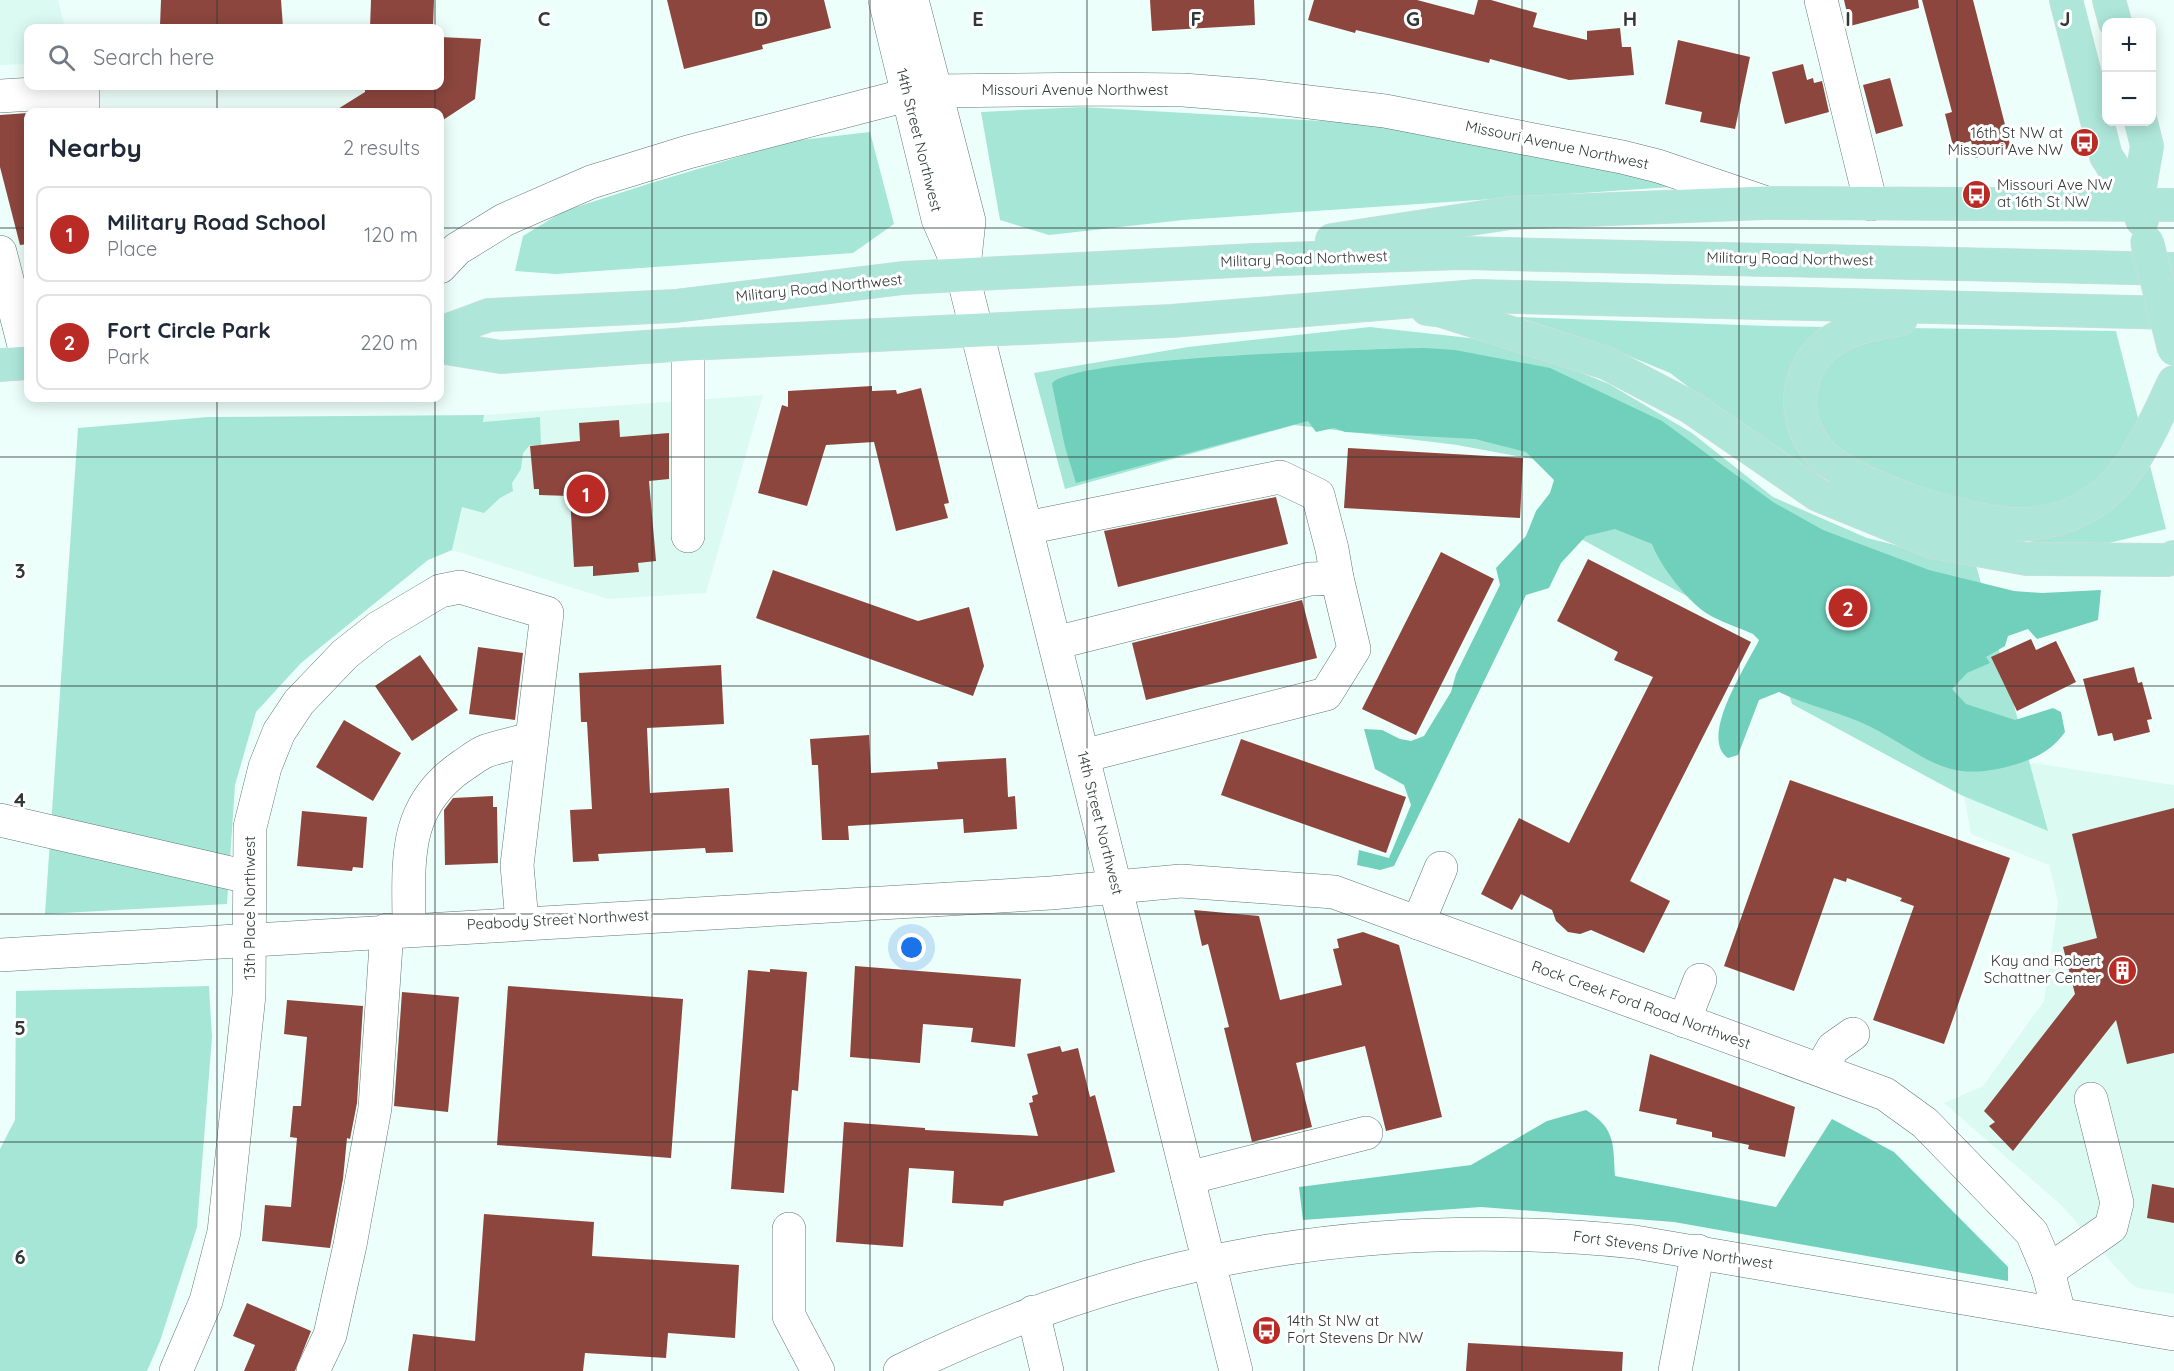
<!DOCTYPE html>
<meta charset="utf-8">
<style>
body{margin:0;font-family:Quicksand,sans-serif;background:#f6f6f7;color:#1f2937}
.controls{position:absolute;right:18px;top:18px;display:grid;overflow:hidden;border-radius:12px;box-shadow:0 3px 15px #0003}
.controls button{width:54px;height:54px;display:grid;place-items:center;padding:0;border:0;border-bottom:2px solid #e0e1e3;background:#fff;color:#1f2937;font:30px sans-serif}
.you{position:absolute;left:912px;top:948px;width:21px;height:21px;margin:-15px;border:4px solid #fff;border-radius:50%;background:#1a73e8;box-shadow:0 0 0 9px #1a73e833}
.badge{display:grid;place-items:center;width:39px;height:39px;border-radius:50%;background:#b92b24;color:#fff;font-size:20px;font-weight:700}
.pin{position:absolute;translate:-50% -50%;border:3px solid #fff;box-shadow:0 2px 6px #0006}
.list{margin:0;padding:0;list-style:none}
h2{display:flex;justify-content:space-between;align-items:center;height:78px;margin:0;padding:0 24px;font-size:26px}
h2 small{font-size:20px;font-weight:400;color:#747a83}
.list li{display:grid;grid-template-columns:39px 1fr auto;gap:18px;align-items:center;box-sizing:border-box;height:96px;margin:0 12px 12px;padding:0 12px;border:2px solid #e0e1e3;border-radius:12px}
.list b{display:block;font-size:22px;white-space:nowrap}
.list p{margin:0;font-size:20px;white-space:nowrap;color:#747a83}
.list em{font-size:20px;font-style:normal;color:#747a83}
.icon{flex:none;width:33px;height:33px;fill:none;stroke:currentColor;stroke-width:2;stroke-linecap:round;stroke-linejoin:round}
.map{position:relative;flex:none;width:2174px;height:1371px;overflow:hidden}
.search{position:absolute;background:#fff;box-shadow:0 3px 15px #0003;left:24px;top:24px;width:420px;height:66px;display:flex;align-items:center;gap:15px;box-sizing:border-box;padding:0 21px;border-radius:12px;color:#747a83;font-size:22px}
.panel{position:absolute;background:#fff;box-shadow:0 3px 15px #0003;left:24px;top:108px;width:420px;height:294px;border-radius:12px}
.map>svg:first-child{display:block}
</style>
<div class="map">
<svg width="2174" height="1371" viewBox="0 0 2174 1371">
<rect width="100%" height="100%" fill="#edfffa"/>
<!-- built -->
<g fill="#dbfbf2">
<polygon points="0,0 58,0 65,28 28,28 28,64 0,65"/>
<polygon points="763,395 706,593 608,599 452,550 484,415"/>
<polygon points="2034,763 2174,785 2174,1294 2138,1288 2129,1282 2061,1205 1944,1103 1983,1086 2044,1001 2058,902 2049,865 1971,834 1962,785"/>
</g>
<!-- green -->
<g fill="#a6e6d6">
<polygon points="1082,107 1358,123 1604,166 1671,187 1183,220 1049,235 1000,220 981,112"/>
<polygon points="870,132 894,224 853,253 556,274 515,271 523,236 564,211 651,183 792,141"/>
<polygon points="1517,317 1769,326 2116,331 2166,529 2089,548 2005,539 1891,512 1779,456 1670,373 1600,344"/>
<polygon points="1370,327 1506,342 1609,384 1692,433 1773,497 1867,538 1976,565 2048,831 1961,795 1792,704 1772,642 1570,533 1556,478 1533,459 1457,445 1294,425 1065,489 1034,373 1188,347"/>
<polygon points="484,415 483,422 540,417 541,445 530,445 523,453 521,469 512,483 513,491 500,498 484,513 462,507 452,550 428,560 301,663 256,712 235,785 227,904 45,914 78,428 208,417"/>
<polygon points="209,986 212,1037 197,1227 160,1341 147,1371 0,1371 0,1149 15,1120 16,991"/>
</g>
<!-- forest -->
<g fill="#71d0bb">
<path d="M1425,348l30,2 95,18 112,53 111,81 50,28 106,40 85,21 28,2 59,-3 -3,30 -61,19 -9,-10 -20,7 -3,10 -19,11 4,6 -23,10 -15,16 14,15 49,16 38,-12 8,4 4,20c-13,18 -27,25 -48,32 -73,22 -89,-8 -148,-38 -29,-14 -61,-20 -90,-34l-20,8 -21,55 -10,3c-30,-20 19,-93 31,-118l-6,-6c-15,-7 -33,-12 -47,-21 -20,-14 -45,-46 -54,-69l-37,-15 -29,7 -25,27 -12,25 -23,7 -132,271 -14,4 -23,-5 2,-15 30,8 22,-53 -7,-20 -29,-16 -11,-40 18,1 18,9 11,2 13,-5 27,-44 5,-18 44,-89 -4,-17 30,-32 10,-25 14,-18 4,-13 -28,-28 -51,-13 -130,-7 -11,-4 -18,4 -8,-11 -232,62 -11,-36 -13,-63c14,-27 326,-35 373,-36z"/>
<path d="M1586,1110c30,19 27,34 29,66l161,31 56,-88 62,33 114,115v14l-334,-59 -193,-15 -178,13 -4,-33 172,-22 76,-44z"/>
</g>
<!-- building -->
<g fill="#8c463e">
<polygon points="161,0 281,0 283,27 160,26"/>
<polygon points="371,0 434,0 433,28 370,28"/>
<polygon points="667,0 824,0 831,28 762,45 763,49 684,69"/>
<polygon points="1150,0 1254,0 1255,25 1152,31"/>
<polygon points="1314,0 1417,0 1474,15 1478,0 1491,0 1537,13 1533,27 1587,40 1587,31 1620,28 1622,47 1631,47 1634,75 1569,80 1490,59 1489,63 1356,30 1355,33 1308,20"/>
<polygon points="1844,0 1918,0 1919,8 1850,26"/>
<polygon points="1922,0 1973,0 2011,148 1975,158 1971,141 1953,146 1945,114 1952,112"/>
<polygon points="440,37 481,39 475,99 440,122 440,112 333,112 365,92 365,86 440,86"/>
<polygon points="1678,40 1750,57 1735,129 1700,122 1702,112 1665,104"/>
<polygon points="1803,64 1807,80 1813,78 1814,83 1822,81 1829,112 1785,124 1772,72"/>
<polygon points="1890,78 1903,126 1876,134 1863,85"/>
<polygon points="28,113 28,244 20,245 0,167 0,115"/>
<polygon points="872,386 872,391 896,390 897,394 921,388 949,503 944,504 948,518 896,531 874,442 826,445 807,506 758,493 782,405 788,407 788,391"/>
<polygon points="619,420 620,437 669,433 669,479 649,481 656,561 638,563 639,572 593,576 593,566 574,567 570,496 539,495 539,489 534,489 530,446 580,441 579,423"/>
<polygon points="1348,448 1523,458 1520,518 1344,508"/>
<polygon points="1276,497 1288,544 1118,587 1104,531"/>
<polygon points="1441,552 1494,579 1416,735 1362,709"/>
<polygon points="1588,559 1751,642 1630,881 1670,901 1644,953 1591,930 1580,934 1568,932 1556,921 1552,910 1521,894 1512,910 1481,894 1519,818 1569,843 1653,677 1614,660 1618,652 1557,621"/>
<polygon points="773,570 918,621 969,607 984,666 973,696 756,618"/>
<polygon points="1302,600 1317,658 1146,700 1132,643"/>
<polygon points="2031,639 2036,650 2056,641 2076,682 2017,711 1991,657"/>
<polygon points="478,647 523,653 515,720 469,714"/>
<polygon points="420,655 458,710 412,741 375,686"/>
<polygon points="721,665 724,724 647,728 650,793 729,788 733,852 706,853 705,848 598,854 599,861 573,862 570,810 592,809 587,722 581,722 579,673"/>
<polygon points="2134,667 2138,683 2142,682 2152,719 2147,720 2150,732 2114,741 2112,733 2098,736 2083,679"/>
<polygon points="344,720 401,753 373,801 316,767"/>
<polygon points="869,735 871,773 938,769 937,762 1006,758 1008,797 1015,796 1017,829 964,833 963,819 848,826 849,840 822,840 818,765 812,765 810,739"/>
<polygon points="1241,739 1406,797 1386,853 1221,795"/>
<polygon points="1790,780 2010,858 1944,1044 1873,1020 1914,906 1900,901 1902,898 1847,878 1846,882 1834,878 1794,991 1724,966"/>
<polygon points="493,796 493,807 497,807 498,863 445,865 444,810 453,798"/>
<polygon points="2174,808 2174,1053 2127,1064 2116,1020 2013,1151 1989,1126 1995,1122 1984,1111 2075,994 2063,947 2097,938 2072,834"/>
<polygon points="302,811 367,817 363,868 353,867 352,871 297,866"/>
<polygon points="1194,910 1259,916 1280,1000 1342,985 1333,949 1339,948 1337,939 1363,932 1399,945 1442,1117 1386,1131 1365,1046 1296,1063 1312,1127 1252,1142 1224,1028 1229,1027 1208,944 1202,946"/>
<polygon points="855,966 1021,979 1015,1047 971,1042 973,1028 923,1024 920,1063 850,1057"/>
<polygon points="770,969 807,972 798,1091 792,1090 784,1193 731,1189 748,970 770,972"/>
<polygon points="508,986 683,999 671,1158 497,1145"/>
<polygon points="402,992 459,997 448,1112 394,1106"/>
<polygon points="287,1000 363,1006 357,1103 350,1139 347,1138 343,1179 330,1248 262,1241 265,1205 291,1207 297,1138 290,1137 293,1106 301,1106 307,1037 284,1034"/>
<polygon points="1060,1046 1062,1052 1078,1048 1090,1097 1095,1095 1115,1172 1004,1201 1003,1206 952,1203 954,1171 909,1168 903,1247 836,1242 844,1122 925,1128 925,1130 1038,1136 1029,1103 1033,1102 1032,1096 1038,1094 1027,1054"/>
<polygon points="1650,1054 1795,1107 1785,1157 1748,1149 1749,1145 1712,1137 1712,1132 1676,1124 1677,1119 1639,1111"/>
<polygon points="2152,1184 2174,1188 2174,1223 2147,1218"/>
<polygon points="484,1214 594,1222 592,1256 739,1265 735,1338 668,1333 666,1358 585,1353 583,1371 408,1371 413,1334 475,1341"/>
<polygon points="247,1303 311,1331 295,1371 244,1371 255,1345 233,1336"/>
<polygon points="1468,1343 1623,1352 1622,1371 1466,1371"/>
</g>
<g fill="none" stroke-linecap="round" stroke-linejoin="round">
<defs>
<g id="minor">
<polyline points="885,0 938,219 963,276 1236,1371"/>
<polyline points="912,0 969,221 963,276"/>
<polyline points="1821,0 1871,204"/>
<polyline points="936,91 1103,89 1183,90 1259,96 1385,111 1622,157 1658,166 1764,202"/>
<polyline points="0,96 83,91 83,112"/>
<polyline points="0,252 28,361"/>
<polyline points="440,267 457,249 504,220 591,182 688,152 907,95"/>
<polyline points="688,344 688,536"/>
<polyline points="1026,528 1280,477 1318,495 1332,549 1337,578"/>
<polyline points="1055,643 1310,579 1337,578 1354,649 1326,694 1083,756"/>
<polyline points="0,820 248,877"/>
<polyline points="1418,923 1441,868"/>
<path d="M409,929c0,-66 -8,-121 53,-163 8,-5 16,-12 24,-15 14,-5 30,-8 45,-12"/>
<polyline points="0,955 1051,893 1181,881 1334,892 1885,1094 1925,1123 2032,1233 2048,1271 2059,1313"/>
<polyline points="1684,1021 1700,980"/>
<polyline points="1821,1069 1833,1048 1853,1034"/>
<polyline points="1188,1178 1366,1133"/>
<polyline points="789,1229 789,1316 818,1371"/>
<polyline points="2048,1271 2111,1227 2117,1203 2091,1099"/>
<polyline points="1033,1312 1047,1371"/>
<polyline points="176,1371 206,1301 224,1232 249,995 250,827 265,767 279,732 299,702 345,654 378,628 440,591 460,587 547,613 517,865 522,922"/>
<polyline points="313,1371 330,1335 350,1245 375,1108 387,930"/>
<path d="M900,1371c237,-117 473,-155 735,-129l539,92"/>
<polyline points="1675,1371 1698,1251"/>
</g>
<g id="major">
<polyline points="2066,0 2106,156 2137,204 2142,220"/>
<polyline points="2109,0 2115,22"/>
<polyline points="2137,204 2147,146 2141,122"/>
<polyline points="1332,240 1510,213 1765,203 2174,205"/>
<polyline points="1427,309 1442,311 1606,363 1690,407 1818,495 1933,542 2027,559 2167,560 2174,557"/>
<path d="M1901,319c-21,4 -43,7 -61,17 -42,21 -52,76 -24,112 30,39 162,79 210,76 25,-1 51,-10 72,-25 38,-28 56,-76 76,-117"/>
<polyline points="440,333 489,315 675,306 903,278 1254,260 1462,253 2174,269"/>
<polyline points="440,347 501,357 688,344 1171,321 1477,296 2174,313"/>
<polyline points="0,365 28,363"/>
</g>
</defs>
<!-- minor casing -->
<use href="#minor" stroke="#637772" stroke-width="34"/>
<!-- major casing -->
<use href="#major" stroke="#dadbdb" stroke-width="34"/>
<!-- minor -->
<use href="#minor" stroke="#fff" stroke-width="33"/>
<!-- major -->
<use href="#major" stroke="#aee7da" stroke-width="33"/>
<defs>
<polyline id="major-bridge" points="2147,242 2174,349"/>
</defs>
<!-- major-bridge casing -->
<use href="#major-bridge" stroke="#dadbdb" stroke-width="34" stroke-linecap="butt"/>
<!-- major-bridge -->
<use href="#major-bridge" stroke="#aee7da" stroke-width="33"/>
</g>
<!-- grid -->
<path fill="none" stroke="#303936" stroke-width="1.5" stroke-opacity="0.55" d="M217,0v28M435,0v28M652,0v1371M870,0v1371M1087,0v1371M1304,0v1371M1522,0v1371M1739,0v1371M1957,0v1371M217,86v26M435,86v26M0,228h28M440,228h1734M217,398v973M435,398v973M0,457h2174M0,686h2174M0,914h2174M0,1142h2174"/>
<!-- icons -->
<defs>
<symbol id="bus-disc" viewBox="-11 -11 22 22"><circle r="9.5" fill="#b92b24" stroke="#fff"/><path d="M-5-6H5V4H4V6H2V4H-2V6H-4V4H-5ZM-3.5-4V0h7V-4ZM-3.5 1.2v1.5H-2V1.2ZM2 1.2v1.5H3.5V1.2Z" fill="#fff"/></symbol>
<symbol id="building-disc" viewBox="-11 -11 22 22"><circle r="9.5" fill="#b92b24" stroke="#fff"/><path d="M-4-6H4V6H1V3H-1V6H-4ZM-2.5-4.3h1.7v1.8h-1.7ZM.8-4.3h1.7v1.8H.8ZM-2.5-1h1.7V.8h-1.7ZM.8-1h1.7V.8H.8Z" fill="#fff"/></symbol>
</defs>
<g fill-rule="evenodd">
<use href="#bus-disc" x="2068" y="126" width="33" height="33"/>
<use href="#bus-disc" x="1960" y="178" width="33" height="33"/>
<use href="#building-disc" x="2106" y="954" width="33" height="33"/>
<use href="#bus-disc" x="1250" y="1314" width="33" height="33"/>
</g>
<g text-anchor="middle" stroke-width="6" stroke-linejoin="round" paint-order="stroke">
<!-- street labels -->
<g font-size="15" fill="#303936" stroke="#fff">
<text x="1075" y="95">Missouri Avenue Northwest</text>
<text transform="translate(919 140) rotate(76)" y="5">14th Street Northwest</text>
<text transform="translate(1557 145) rotate(12)" y="5">Missouri Avenue Northwest</text>
<text transform="translate(1304 259) rotate(-2)" y="5">Military Road Northwest</text>
<text transform="translate(1790 259) rotate(1)" y="5">Military Road Northwest</text>
<text transform="translate(819 288) rotate(-6)" y="5">Military Road Northwest</text>
<text transform="translate(1100 823) rotate(76)" y="5">14th Street Northwest</text>
<text transform="translate(250 908) rotate(-90)" y="5">13th Place Northwest</text>
<text transform="translate(558 920) rotate(-3)" y="5">Peabody Street Northwest</text>
<text transform="translate(1641 1005) rotate(20)" y="5">Rock Creek Ford Road Northwest</text>
<text transform="translate(1673 1250) rotate(8)" y="5">Fort Stevens Drive Northwest</text>
</g>
<!-- poi labels -->
<g font-size="15" fill="#303936" stroke="#fff" text-anchor="end">
<text x="2063" y="138">16th St NW at<tspan x="2063" dy="17">Missouri Ave NW</tspan></text>
<text x="1997" y="190" text-anchor="start">Missouri Ave NW<tspan x="1997" dy="17">at 16th St NW</tspan></text>
<text x="2101" y="966">Kay and Robert<tspan x="2101" dy="17">Schattner Center</tspan></text>
<text x="1287" y="1326" text-anchor="start">14th St NW at<tspan x="1287" dy="17">Fort Stevens Dr NW</tspan></text>
</g>
</g>
<g font-size="20" text-anchor="middle" font-weight="bold" fill="#303936" stroke="#fff" stroke-width="6" stroke-linejoin="round" paint-order="stroke">
<text x="544" y="26">C</text>
<text x="761" y="26">D</text>
<text x="978" y="26">E</text>
<text x="1196" y="26">F</text>
<text x="1413" y="26">G</text>
<text x="1630" y="26">H</text>
<text x="1848" y="26">I</text>
<text x="2065" y="26">J</text>
<text x="20" y="578">3</text>
<text x="20" y="807">4</text>
<text x="20" y="1035">5</text>
<text x="20" y="1264">6</text>
</g>
</svg>
<div class="controls">
<button>+</button>
<button>−</button>
</div>
<div class="you"></div>
<div class="pin badge" style="left:586px;top:494px">1</div>
<div class="pin badge" style="left:1848px;top:608px">2</div>
<div class="search"><svg class="icon" aria-label="search" viewBox="0 0 24 24"><circle cx="10" cy="10" r="6"/><path d="M15 15l6 6"/></svg>Search here</div>
<section class="panel">
<h2>Nearby<small>2 results</small></h2>
<ul class="list">
<li><span class="badge">1</span><div><b>Military Road School</b><p>Place</p></div><em>120 m</em></li>
<li><span class="badge">2</span><div><b>Fort Circle Park</b><p>Park</p></div><em>220 m</em></li>
</ul>
</section>
</div>
